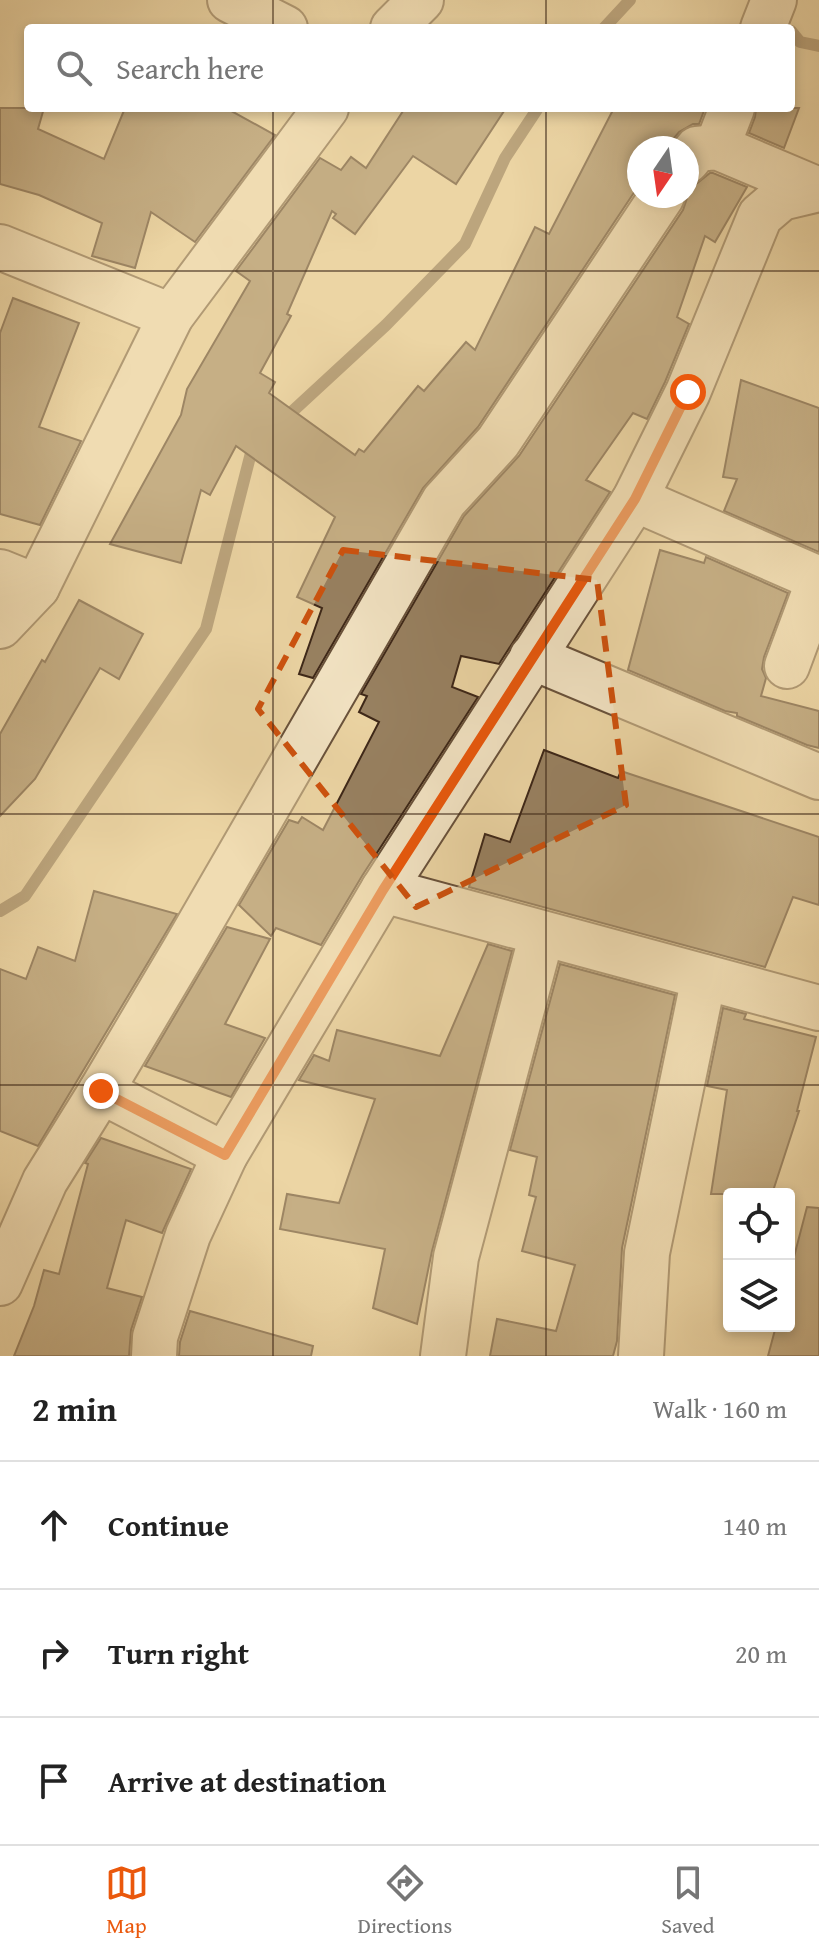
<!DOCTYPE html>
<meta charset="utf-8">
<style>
body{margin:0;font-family:"Gentium Book Plus",serif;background:#f2f2f2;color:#222}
.controls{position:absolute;right:24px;bottom:24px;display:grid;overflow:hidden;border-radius:8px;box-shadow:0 4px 12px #0003}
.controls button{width:72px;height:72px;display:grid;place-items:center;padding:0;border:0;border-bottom:2px solid #e0e0e0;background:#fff;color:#222;font:40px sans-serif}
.compass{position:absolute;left:627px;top:136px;width:72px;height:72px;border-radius:50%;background:#fff;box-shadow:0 4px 12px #0003;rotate:193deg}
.stop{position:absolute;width:24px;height:24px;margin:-18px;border:6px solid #ea580c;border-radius:50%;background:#fff}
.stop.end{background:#ea580c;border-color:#fff;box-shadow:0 2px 8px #0008}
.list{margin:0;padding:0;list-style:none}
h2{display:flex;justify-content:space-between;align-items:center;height:104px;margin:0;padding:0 32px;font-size:34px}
h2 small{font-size:26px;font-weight:400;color:#767676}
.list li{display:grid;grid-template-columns:52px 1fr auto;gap:24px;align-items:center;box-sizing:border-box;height:128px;padding:0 32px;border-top:2px solid #e0e0e0}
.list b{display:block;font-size:30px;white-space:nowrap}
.list em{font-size:26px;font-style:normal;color:#767676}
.icon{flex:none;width:44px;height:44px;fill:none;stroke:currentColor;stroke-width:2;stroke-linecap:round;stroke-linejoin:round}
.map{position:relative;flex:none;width:819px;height:1356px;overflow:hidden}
.search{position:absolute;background:#fff;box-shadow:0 4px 12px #0003;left:24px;right:24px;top:24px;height:88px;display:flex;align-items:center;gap:20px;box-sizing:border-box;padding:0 28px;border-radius:8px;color:#767676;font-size:30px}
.sheet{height:488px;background:#fff}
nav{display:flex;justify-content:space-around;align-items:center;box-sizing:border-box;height:112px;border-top:2px solid #e0e0e0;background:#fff;font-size:22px;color:#767676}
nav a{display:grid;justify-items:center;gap:4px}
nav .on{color:#ea580c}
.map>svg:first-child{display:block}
</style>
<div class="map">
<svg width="819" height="1356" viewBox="0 0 819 1356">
<rect width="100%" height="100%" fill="#ecd5a4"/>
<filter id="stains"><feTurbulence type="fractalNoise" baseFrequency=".0025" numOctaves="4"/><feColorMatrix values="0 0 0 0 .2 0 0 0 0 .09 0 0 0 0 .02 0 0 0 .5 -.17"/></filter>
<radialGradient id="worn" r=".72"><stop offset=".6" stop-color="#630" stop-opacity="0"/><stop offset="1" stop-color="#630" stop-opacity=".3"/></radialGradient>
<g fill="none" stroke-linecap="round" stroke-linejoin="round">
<!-- stream -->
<g stroke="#826c4f" stroke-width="12">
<polyline points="604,28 630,0"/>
<polyline points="791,31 800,42 819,46"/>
<polyline points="282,421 386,325 465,244 505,158 538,108"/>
<polyline points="0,911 25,896 206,629 252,449 257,444"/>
</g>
</g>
<!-- building -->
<g fill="#988161" stroke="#3d2718" stroke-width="2">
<polygon points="0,108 44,108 38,129 104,159 125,108 226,108 275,135 195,242 151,212 135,268 92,256 102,223 39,195 0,184"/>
<polygon points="405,108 506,108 456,184 413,156 355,234 333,218 336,214 332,211 287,314 291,316 260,373 275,382 269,393 355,455 359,449 364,452 418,386 424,391 466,342 475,350 535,227 549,234 614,108 705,108 699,124 693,124 679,132 666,148 639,148 639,185 478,427 423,488 313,678 299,674 322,608 297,597 335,517 236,446 210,495 201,490 181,563 110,544 181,415 187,389 250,281 236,271 320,158 341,170 351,157 366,168"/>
<polygon points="756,108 799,108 784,148 749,133 755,117"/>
<polygon points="710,173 713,173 747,187 715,242 705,236 677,317 689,324 665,382 647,419 633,413 586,480 610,492 499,664 461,656 452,687 478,697 362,876 321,945 276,928 271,936 239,905 289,820 298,823 302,817 323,830 379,722 359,712 367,696 361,694 464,516 519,456 683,210 687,198 687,185 696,184"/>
<polygon points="13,298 79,323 39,427 81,441 40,525 0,514 0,333"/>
<polygon points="741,380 819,408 819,552 724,511 737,479 723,477"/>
<polygon points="660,550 704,563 706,557 788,593 764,657 762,669 766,678 761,696 819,711 819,748 807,745 737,716 737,713 725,711 628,670"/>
<polygon points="79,600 143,634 119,679 100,668 35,779 0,816 0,734 42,660 45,662"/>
<polygon points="544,750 618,778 621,771 819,837 819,905 793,897 765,967 469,887 485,834 510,842"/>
<polygon points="94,891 177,914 38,1146 0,1131 0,969 26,979 38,947 75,961"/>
<polygon points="227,927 270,939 225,1024 265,1038 231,1097 145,1066"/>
<polygon points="488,944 512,951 432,1251 417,1324 373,1308 385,1249 280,1229 287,1194 339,1203 375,1099 299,1080 314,1055 329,1061 337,1030 440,1056"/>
<polygon points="560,964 675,995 622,1248 617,1341 613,1356 490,1356 497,1319 556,1331 575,1265 522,1251 536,1197 529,1195 537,1157 510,1150"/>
<polygon points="723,1008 746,1014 744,1019 816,1037 797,1111 799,1111 772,1194 711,1194 727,1090 707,1086"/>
<polygon points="101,1138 191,1169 162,1233 126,1220 107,1288 142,1297 131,1330 129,1356 14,1356 34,1306 44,1270 59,1274 88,1164 85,1163"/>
<polygon points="807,1207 819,1208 819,1356 768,1356 776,1326 789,1326 789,1276"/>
<polygon points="190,1311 313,1346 311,1356 179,1356 180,1342"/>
</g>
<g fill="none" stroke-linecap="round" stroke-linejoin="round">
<defs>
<g id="minor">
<polyline points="230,0 285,28"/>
<polyline points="393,28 421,0"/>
<polyline points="763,28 774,0"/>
<polyline points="717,147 732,108"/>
<polyline points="687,161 697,149 717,147 816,189"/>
<polyline points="0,247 171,316"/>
<polyline points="635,499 819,579"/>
<polyline points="0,572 37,587"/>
<polyline points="0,626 37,587 171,316 326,108"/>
<polyline points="532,657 819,777"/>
<polyline points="787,666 819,580"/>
<polyline points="383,890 819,1008"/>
<polyline points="101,1091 225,1155"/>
<polyline points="0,1283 45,1181 101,1091 184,951 444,501 498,442 662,196"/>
<polyline points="154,1356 155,1337 188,1235 225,1155 383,890 635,499 688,392 760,216 781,198 819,189"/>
<polyline points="443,1356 456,1257 542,934"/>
<polyline points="641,1356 647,1253 704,977"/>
</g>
</defs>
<!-- minor casing -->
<use href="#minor" stroke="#69523b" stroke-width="48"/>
<!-- minor -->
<use href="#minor" stroke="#f3e4c4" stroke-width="44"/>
</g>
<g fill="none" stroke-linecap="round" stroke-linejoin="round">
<!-- route -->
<polyline stroke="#ea580c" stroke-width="10" points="101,1091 225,1155 383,890 635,499 688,392"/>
</g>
<!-- marked area -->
<path d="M0 0H819V1356H0ZM343,550l254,30 29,225 -210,102 -158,-198z" fill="#ecd5a4" fill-opacity=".55" fill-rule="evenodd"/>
<path fill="none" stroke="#ce520e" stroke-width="6" stroke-dasharray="16 10" stroke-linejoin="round" d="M343,550l254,30 29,225 -210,102 -158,-198z"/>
<!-- grid -->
<path fill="none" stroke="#3d2718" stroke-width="2" stroke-opacity="0.55" d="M273,0v28M546,0v28M273,108v1248M546,108v1248M0,271h819M0,542h819M0,814h819M0,1085h819"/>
<rect width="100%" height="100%" filter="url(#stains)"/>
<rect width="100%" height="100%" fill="url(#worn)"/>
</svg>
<div class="controls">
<button><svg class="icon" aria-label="locate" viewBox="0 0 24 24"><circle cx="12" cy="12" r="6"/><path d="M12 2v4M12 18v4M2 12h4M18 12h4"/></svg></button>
<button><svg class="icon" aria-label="layers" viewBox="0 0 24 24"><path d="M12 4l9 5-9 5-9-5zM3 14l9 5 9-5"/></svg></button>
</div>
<svg class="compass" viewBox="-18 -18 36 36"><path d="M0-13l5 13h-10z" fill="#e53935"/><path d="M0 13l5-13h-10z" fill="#767676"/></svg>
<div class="stop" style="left:688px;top:392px"></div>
<div class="stop end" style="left:101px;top:1091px"></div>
<div class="search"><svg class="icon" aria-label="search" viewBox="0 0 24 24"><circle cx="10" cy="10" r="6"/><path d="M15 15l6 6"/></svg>Search here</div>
</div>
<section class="sheet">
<h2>2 min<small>Walk · 160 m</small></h2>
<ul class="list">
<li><svg class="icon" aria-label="ahead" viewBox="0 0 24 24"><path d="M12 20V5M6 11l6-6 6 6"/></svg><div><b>Continue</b></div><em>140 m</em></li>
<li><svg class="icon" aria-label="right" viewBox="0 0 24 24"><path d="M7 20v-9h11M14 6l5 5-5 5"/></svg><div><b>Turn right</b></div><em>20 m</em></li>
<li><svg class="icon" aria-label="arrive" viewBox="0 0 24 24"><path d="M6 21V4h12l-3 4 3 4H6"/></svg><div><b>Arrive at destination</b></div></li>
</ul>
</section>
<nav>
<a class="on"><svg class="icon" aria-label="map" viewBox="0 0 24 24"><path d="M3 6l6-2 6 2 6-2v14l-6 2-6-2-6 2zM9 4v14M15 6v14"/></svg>Map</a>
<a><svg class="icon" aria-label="directions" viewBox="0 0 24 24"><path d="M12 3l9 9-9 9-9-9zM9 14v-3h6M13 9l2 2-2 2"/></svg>Directions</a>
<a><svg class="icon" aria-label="saved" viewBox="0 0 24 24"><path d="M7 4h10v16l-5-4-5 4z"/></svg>Saved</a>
</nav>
